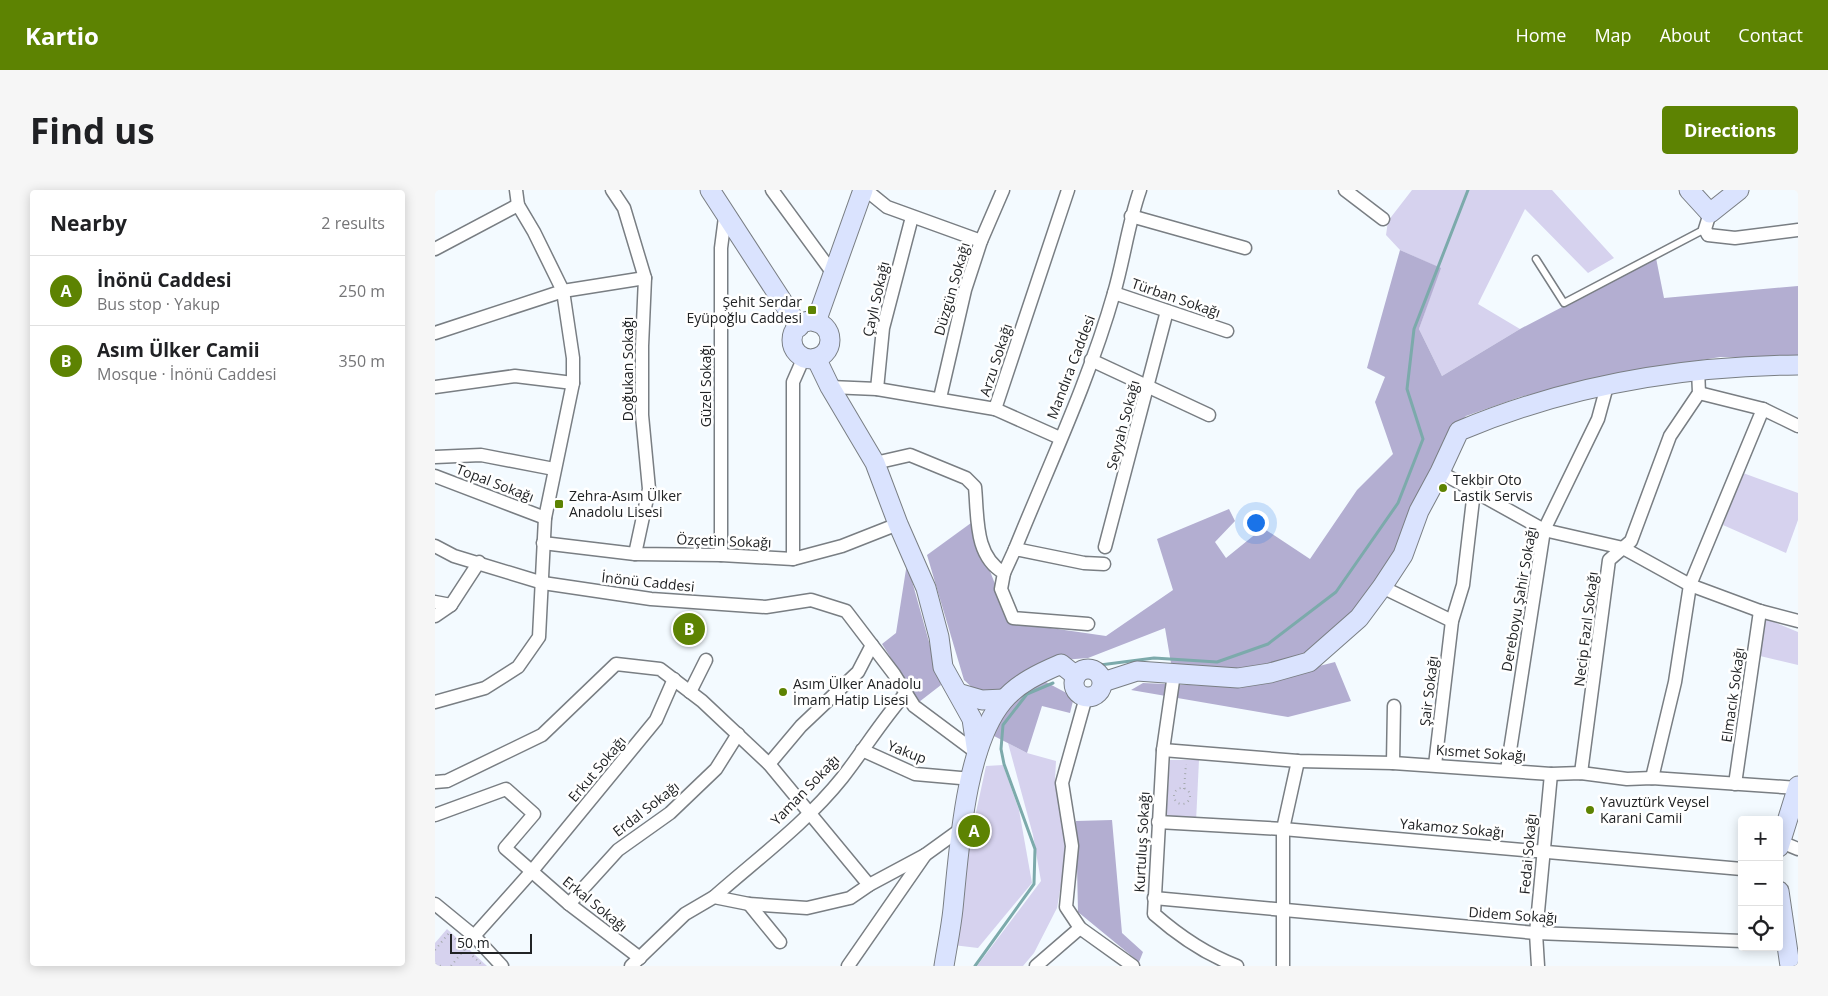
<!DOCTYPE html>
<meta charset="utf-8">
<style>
body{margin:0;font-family:"Open Sans",sans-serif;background:#f6f6f6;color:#202124}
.controls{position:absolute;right:15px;bottom:15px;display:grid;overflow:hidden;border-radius:5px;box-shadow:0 2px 12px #0003}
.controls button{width:45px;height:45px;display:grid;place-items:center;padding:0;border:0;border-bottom:1px solid #e0e0e0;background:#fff;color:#202124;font:25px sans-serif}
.scale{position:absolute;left:15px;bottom:12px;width:82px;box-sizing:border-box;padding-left:5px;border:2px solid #212325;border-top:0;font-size:14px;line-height:18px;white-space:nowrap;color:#212325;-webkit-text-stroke:4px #fff;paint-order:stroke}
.you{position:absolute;left:820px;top:332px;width:18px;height:18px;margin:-12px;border:4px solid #fff;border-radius:50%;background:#1a73e8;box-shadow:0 0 0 8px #1a73e833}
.badge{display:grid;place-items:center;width:32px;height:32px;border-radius:50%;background:#5d8302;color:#fff;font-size:16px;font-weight:700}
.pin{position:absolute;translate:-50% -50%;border:2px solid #fff;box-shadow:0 1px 5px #0006}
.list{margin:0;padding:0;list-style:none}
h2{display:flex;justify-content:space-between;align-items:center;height:65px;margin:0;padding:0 20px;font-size:21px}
h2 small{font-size:16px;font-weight:400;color:#757577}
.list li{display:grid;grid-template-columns:32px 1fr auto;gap:15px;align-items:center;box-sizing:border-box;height:70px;padding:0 20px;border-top:1px solid #e0e0e0}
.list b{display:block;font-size:19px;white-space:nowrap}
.list p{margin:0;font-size:16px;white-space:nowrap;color:#757577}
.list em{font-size:16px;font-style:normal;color:#757577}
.icon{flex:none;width:28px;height:28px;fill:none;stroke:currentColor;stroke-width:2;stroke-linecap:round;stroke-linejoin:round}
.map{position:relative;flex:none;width:1363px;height:776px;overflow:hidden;border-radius:5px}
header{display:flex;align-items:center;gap:30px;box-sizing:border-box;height:70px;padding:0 25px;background:#5d8302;color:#fff}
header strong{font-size:24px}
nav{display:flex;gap:28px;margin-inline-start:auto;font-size:18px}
.intro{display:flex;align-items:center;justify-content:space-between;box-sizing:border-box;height:120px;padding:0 30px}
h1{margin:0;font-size:35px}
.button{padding:12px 22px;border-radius:5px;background:#5d8302;color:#fff;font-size:18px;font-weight:700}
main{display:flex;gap:30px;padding:0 30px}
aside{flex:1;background:#fff;border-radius:5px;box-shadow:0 2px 12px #0003}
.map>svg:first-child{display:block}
</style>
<header>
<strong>Kartio</strong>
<nav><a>Home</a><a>Map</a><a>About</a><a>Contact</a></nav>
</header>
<div class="intro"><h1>Find us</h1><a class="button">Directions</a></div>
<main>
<aside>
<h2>Nearby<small>2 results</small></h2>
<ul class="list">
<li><span class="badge">A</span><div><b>İnönü Caddesi</b><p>Bus stop · Yakup</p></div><em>250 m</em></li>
<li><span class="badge">B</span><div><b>Asım Ülker Camii</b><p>Mosque · İnönü Caddesi</p></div><em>350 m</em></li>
</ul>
</aside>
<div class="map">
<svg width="1363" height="776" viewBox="0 0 1363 776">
<rect width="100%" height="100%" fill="#f3faff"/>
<!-- green -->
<g fill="#d6d2ee">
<polygon points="977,0 1117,0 1179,68 1153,83 1090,19 1043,114 1085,139 1007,186 984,139 1005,78 965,60 951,45 953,31"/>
<polygon points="1308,283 1363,303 1363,330 1351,363 1288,335"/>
<polygon points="1327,427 1363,442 1363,475 1325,466"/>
<polygon points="573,553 592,563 621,571 620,589 632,660 622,718 599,763 588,776 542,776 606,691 598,645"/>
<polygon points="735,570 764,570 761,632 731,629"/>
<polygon points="568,575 584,620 597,693 543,758 518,755 524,701 551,576"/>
<polygon points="12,739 52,776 0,776 0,753"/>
</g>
<!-- forest -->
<g fill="#b3aed1">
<polygon points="965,60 1006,78 984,139 1007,186 1085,139 1221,68 1229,108 1363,96 1363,169 1285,167 1189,183 1085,207 1031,226 1017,242 964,364 918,423 873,467 822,479 788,480 736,473 730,438 653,468 614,471 562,504 540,500 529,490 492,365 536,333 575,432 671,446 738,400 722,349 794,319 800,331 780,352 791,368 828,338 875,369 922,300 958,264 940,212 950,187 932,178"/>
<polygon points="472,373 506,495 484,512 447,454 461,443"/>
<polygon points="900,472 916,511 853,527 696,500 708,493 801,497"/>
<polygon points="609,491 639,507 635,523 607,516 592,563 559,546 565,531 586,502"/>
<polygon points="677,630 687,743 708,762 704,772 643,722 641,631"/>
</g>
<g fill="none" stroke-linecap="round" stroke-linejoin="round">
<!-- stream -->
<g stroke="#7caaab" stroke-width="3">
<polyline points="665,475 719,468 782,472 833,454 901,402 963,313 988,249 972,199 979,139 1033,0"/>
<polyline points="540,776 599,694 600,659 569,574 566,559 568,535 592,504 618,493"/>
</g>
<defs>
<polyline id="lane" points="1101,69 1129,113 1270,39"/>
<g id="street">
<polyline points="177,0 189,18 210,88 207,156 207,225 214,299 200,364"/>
<polyline points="337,0 397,82"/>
<polyline points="431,0 452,17 546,51"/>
<polyline points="910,0 948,29"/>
<polyline points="1275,23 1270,39 1273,45 1300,48 1363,40"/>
<polyline points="696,26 810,58"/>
<polyline points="0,59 83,15"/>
<polyline points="679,103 792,141"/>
<polyline points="0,143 128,101 210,88"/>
<polyline points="656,170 774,225"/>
<polyline points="0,197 80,186 138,193"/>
<polyline points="395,197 442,199 560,219 633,0"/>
<polyline points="442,199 448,138 477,27"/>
<polyline points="1264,203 1328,219 1363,236"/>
<polyline points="505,208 530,100 546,51 568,0"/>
<polyline points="560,219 625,248"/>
<polyline points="0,267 46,265 119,279"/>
<path d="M440,273l35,-8 56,23 9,9c3,30 -1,69 29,86l-3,16 12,29 75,6"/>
<polyline points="1005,282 1109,340 1188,358 1255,395 1325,421 1363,431"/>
<polyline points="0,286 110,328"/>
<polyline points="108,353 200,364 286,365 358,369 407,356 463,334"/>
<polyline points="0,356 19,366 108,393 216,409 331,417 376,410 411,421 459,484 479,516 542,563"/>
<polyline points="670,357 732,121"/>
<path d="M580,359c34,-84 74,-168 99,-256 10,-34 14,-69 26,-103"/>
<polyline points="286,365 286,58 290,27"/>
<polyline points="358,369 358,192 369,167"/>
<polyline points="569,383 580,359 649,373 669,374"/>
<polyline points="947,397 1017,431"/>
<polyline points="0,412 16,415"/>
<polyline points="0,426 16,415 44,372"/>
<path d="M739,484l-11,76 -9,164c25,22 51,40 83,52"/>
<polyline points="255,502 271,470"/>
<polyline points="651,507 627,593 637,656 631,717 645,738 698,776"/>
<polyline points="0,512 50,498 83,477 104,447 110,328 138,193 138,168 128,101 99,42 83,15 81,0"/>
<polyline points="427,560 480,584 537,589"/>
<polyline points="728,560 863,571 958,573 1116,584 1146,583 1192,589 1217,588 1363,598"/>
<polyline points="958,573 959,516"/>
<polyline points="334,574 366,536 423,482 437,455"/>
<polyline points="1000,575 1017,431 1028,395 1039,301"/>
<polyline points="1072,580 1109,340 1163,229 1172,196"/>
<polyline points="1146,583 1174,370 1196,351 1235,246 1264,203 1263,179"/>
<polyline points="1217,588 1240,492 1255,395 1328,219"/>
<polyline points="0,592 12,591 107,545 181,474 225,479 267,511 334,574 434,695"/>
<polyline points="1300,594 1325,421"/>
<polyline points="0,625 71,599 99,624 70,658 134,714 205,768"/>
<polyline points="723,632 848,639 1307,679"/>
<polyline points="1346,652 1363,659"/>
<path d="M279,707c43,-38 92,-74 128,-119 22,-28 40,-58 64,-85"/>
<polyline points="719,708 1101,743 1307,751"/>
<polyline points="0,714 39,746 67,776"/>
<polyline points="134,714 183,660 235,623 281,579 303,544"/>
<polyline points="314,714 345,752"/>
<polyline points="39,746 97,681 221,530 239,489"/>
<polyline points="196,776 250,724 279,707 314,714 372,718 415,708 434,695 490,665"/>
<polyline points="413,776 490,665 526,639"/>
<polyline points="601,776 645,738"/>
<polyline points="848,776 848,639 863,571"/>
<polyline points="1103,776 1101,743 1116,584"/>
</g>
<g id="secondary">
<polyline points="275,0 364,137"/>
<polyline points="1254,0 1275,23 1304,0"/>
<circle cx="376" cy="150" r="19"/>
<polyline points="381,132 428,0"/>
<polyline points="381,168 395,197 440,273 463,334 491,398 504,447 508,477 537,529 542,563"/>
<circle cx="653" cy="493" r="14"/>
<path d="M668,492l34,-11 101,7 32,-5 39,-11 50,-44 23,-31 21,-32 16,-44 21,-39 19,-41c107,-45 224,-65 339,-66"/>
<polyline points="523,503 547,510 569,509"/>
<polyline points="1344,657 1363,596"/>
<polyline points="1344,701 1355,776"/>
<path d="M509,776c3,-19 7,-38 9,-57 6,-58 12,-163 50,-208 15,-18 37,-28 58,-37l15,12"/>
</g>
</defs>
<!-- lane casing -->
<use href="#lane" stroke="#797e83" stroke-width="9"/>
<!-- street casing -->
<use href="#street" stroke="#797e83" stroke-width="15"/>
<!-- secondary casing -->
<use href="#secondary" stroke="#797e83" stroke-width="21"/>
<!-- path -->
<g stroke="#a5aaae" stroke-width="2" stroke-dasharray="1 4" stroke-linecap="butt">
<circle cx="747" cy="606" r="8"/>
<polyline points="749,599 751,574"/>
<polyline points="0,760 14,743 48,776"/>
<polyline points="0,774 6,776"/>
<polyline points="16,776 33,755"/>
</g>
<!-- lane -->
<use href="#lane" stroke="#fff" stroke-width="6"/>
<!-- street -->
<use href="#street" stroke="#fff" stroke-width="12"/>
<!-- secondary -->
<use href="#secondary" stroke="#dae3fe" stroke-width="19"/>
</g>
<!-- markers -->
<g fill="#5d8302" stroke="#fff" stroke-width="2">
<rect x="372" y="115" width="10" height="10" rx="2.5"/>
<circle cx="1008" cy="298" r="5"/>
<rect x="119" y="309" width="10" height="10" rx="2.5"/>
<circle cx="348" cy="502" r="5"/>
<circle cx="1155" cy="620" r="5"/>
</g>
<g text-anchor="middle" stroke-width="5" stroke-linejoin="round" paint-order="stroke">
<!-- street labels -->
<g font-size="14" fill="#212325" stroke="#fff">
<text transform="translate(517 99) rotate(-74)" y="5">Düzgün Sokağı</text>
<text transform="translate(741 108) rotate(19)" y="5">Türban Sokağı</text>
<text transform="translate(441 109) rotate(-77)" y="5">Çaylı Sokağı</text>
<text transform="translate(561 170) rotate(-72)" y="5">Arzu Sokağı</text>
<text transform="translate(636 177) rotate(-69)" y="5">Mandıra Caddesi</text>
<text transform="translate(193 179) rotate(-90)" y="5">Doğukan Sokağı</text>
<text transform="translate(271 196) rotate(-90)" y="5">Güzel Sokağı</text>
<text transform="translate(688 235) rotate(-75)" y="5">Seyyah Sokağı</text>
<text transform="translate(60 293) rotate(21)" y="5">Topal Sokağı</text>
<text transform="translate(289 351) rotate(2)" y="5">Özçetin Sokağı</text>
<text transform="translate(213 392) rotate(6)" y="5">İnönü Caddesi</text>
<text transform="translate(1084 409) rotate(-80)" y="5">Dereboyu Şahir Sokağı</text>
<text transform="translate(1151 439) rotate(-83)" y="5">Necip Fazıl Sokağı</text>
<text transform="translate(994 501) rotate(-83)" y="5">Şair Sokağı</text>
<text transform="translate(1298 505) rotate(-82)" y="5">Elmacık Sokağı</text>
<text transform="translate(472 562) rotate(21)" y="5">Yakup</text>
<text transform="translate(1046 563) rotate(4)" y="5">Kısmet Sokağı</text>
<text transform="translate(162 579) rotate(-50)" y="5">Erkut Sokağı</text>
<text transform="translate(370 600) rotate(-46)" y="5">Yaman Sokağı</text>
<text transform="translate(211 619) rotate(-38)" y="5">Erdal Sokağı</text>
<text transform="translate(1017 638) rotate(5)" y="5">Yakamoz Sokağı</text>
<text transform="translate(707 652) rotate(-87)" y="5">Kurtuluş Sokağı</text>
<text transform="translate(1093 664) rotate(-85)" y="5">Fedai Sokağı</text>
<text transform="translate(160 714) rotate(39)" y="5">Erkal Sokağı</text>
<text transform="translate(1078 725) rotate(4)" y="5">Didem Sokağı</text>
</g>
<!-- poi labels -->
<g font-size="14" fill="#212325" stroke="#fff" text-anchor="start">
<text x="367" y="117" text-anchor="end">Şehit Serdar<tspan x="367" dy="16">Eyüpoğlu Caddesi</tspan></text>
<text x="1018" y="295">Tekbir Oto<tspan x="1018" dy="16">Lastik Servis</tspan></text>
<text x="134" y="311">Zehra-Asım Ülker<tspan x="134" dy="16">Anadolu Lisesi</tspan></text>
<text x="358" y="499">Asım Ülker Anadolu<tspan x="358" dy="16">İmam Hatip Lisesi</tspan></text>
<text x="1165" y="617">Yavuztürk Veysel<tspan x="1165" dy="16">Karani Camii</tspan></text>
</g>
</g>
</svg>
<div class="controls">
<button>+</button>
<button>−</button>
<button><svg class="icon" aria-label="locate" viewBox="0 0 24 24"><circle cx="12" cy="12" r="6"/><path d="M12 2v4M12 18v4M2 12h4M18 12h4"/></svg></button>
</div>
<div class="scale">50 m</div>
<div class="you"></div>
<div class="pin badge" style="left:539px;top:641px">A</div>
<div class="pin badge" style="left:254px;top:439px">B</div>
</div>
</main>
